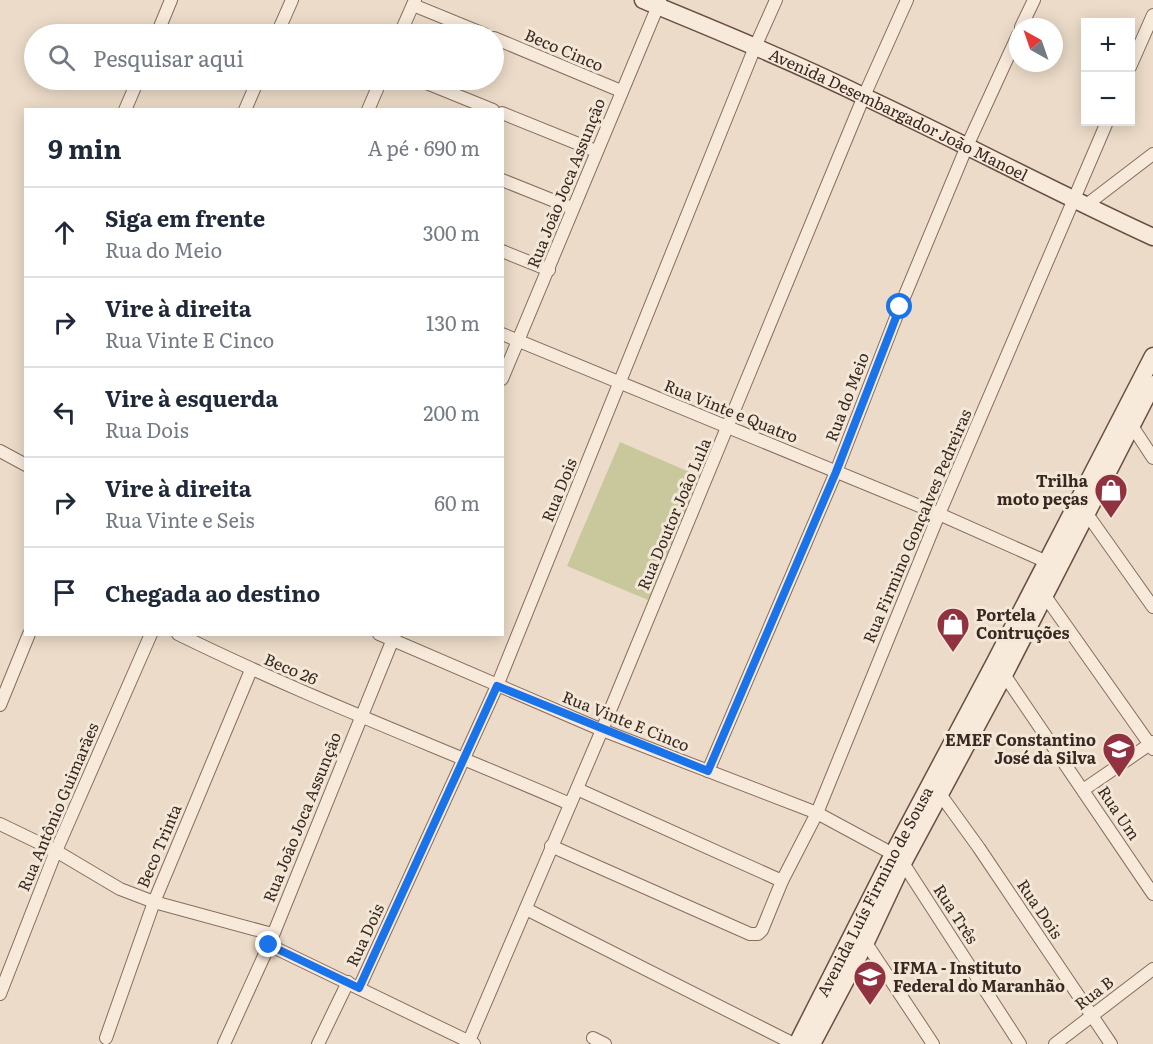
<!DOCTYPE html>
<html lang="pt">
<meta charset="utf-8">
<style>
body{margin:0;font-family:Literata,serif;background:#f6f6f7;color:#1f2937}
.controls{position:absolute;right:18px;top:18px;display:grid;overflow:hidden;border-radius:0px;box-shadow:0 3px 15px #0003}
.controls button{width:54px;height:54px;display:grid;place-items:center;padding:0;border:0;border-bottom:2px solid #e0e1e3;background:#fff;color:#1f2937;font:30px sans-serif}
.compass{position:absolute;left:1009px;top:18px;width:54px;height:54px;border-radius:50%;background:#fff;box-shadow:0 3px 15px #0003;rotate:320deg}
.stop{position:absolute;width:18px;height:18px;margin:-14px;border:4px solid #1a73e8;border-radius:50%;background:#fff}
.stop.end{background:#1a73e8;border-color:#fff;box-shadow:0 2px 6px #0008}
.list{margin:0;padding:0;list-style:none}
h2{display:flex;justify-content:space-between;align-items:center;height:78px;margin:0;padding:0 24px;font-size:26px}
h2 small{font-size:20px;font-weight:400;color:#747a83}
.list li{display:grid;grid-template-columns:39px 1fr auto;gap:18px;align-items:center;box-sizing:border-box;height:90px;padding:0 24px;border-top:2px solid #e0e1e3}
.list b{display:block;font-size:22px;white-space:nowrap}
.list p{margin:0;font-size:20px;white-space:nowrap;color:#747a83}
.list em{font-size:20px;font-style:normal;color:#747a83}
.icon{flex:none;width:33px;height:33px;fill:none;stroke:currentColor;stroke-width:2;stroke-linecap:round;stroke-linejoin:round}
.map{position:relative;flex:none;width:1153px;height:1044px;overflow:hidden}
.search{position:absolute;background:#fff;box-shadow:0 3px 15px #0003;left:24px;top:24px;width:480px;height:66px;display:flex;align-items:center;gap:15px;box-sizing:border-box;padding:0 21px;border-radius:33px;color:#747a83;font-size:22px}
.panel{position:absolute;background:#fff;box-shadow:0 3px 15px #0003;left:24px;top:108px;width:480px;height:528px;border-radius:0px}
.map>svg:first-child{display:block}
</style>
<div class="map">
<svg width="1153" height="1044" viewBox="0 0 1153 1044">
<rect width="100%" height="100%" fill="#ecdbc8"/>
<!-- green -->
<polygon fill="#c9c89c" points="620,442 701,477 648,600 567,566"/>
<g fill="none" stroke-linecap="round" stroke-linejoin="round">
<defs>
<g id="street">
<polyline points="413,5 484,34"/>
<polyline points="1021,27 1034,0"/>
<polyline points="157,34 171,0"/>
<polyline points="277,34 292,0"/>
<polyline points="400,34 415,0"/>
<polyline points="494,38 621,91"/>
<polyline points="1130,67 1153,15"/>
<polyline points="419,80 493,110"/>
<polyline points="125,110 138,80"/>
<polyline points="245,110 258,80"/>
<polyline points="368,110 381,80"/>
<polyline points="502,113 596,151"/>
<polyline points="502,180 572,208"/>
<polyline points="1085,206 1153,154"/>
<polyline points="502,251 549,270"/>
<polyline points="502,334 939,514 1047,562"/>
<polyline points="502,379 660,1"/>
<polyline points="1132,426 1153,458"/>
<polyline points="0,451 26,465"/>
<polyline points="1087,514 1153,607"/>
<polyline points="1045,596 1153,749"/>
<path d="M178,634c128,63 261,113 392,170"/>
<polyline points="379,634 602,730 817,813 893,854"/>
<polyline points="1001,670 1153,894"/>
<polyline points="0,705 29,634"/>
<polyline points="708,771 836,472 900,307 967,146 1018,35"/>
<polyline points="577,789 782,881"/>
<polyline points="1083,790 1153,742"/>
<polyline points="940,794 979,848 1111,1044"/>
<polyline points="0,824 56,851 120,889 154,902 272,934"/>
<polyline points="551,846 750,934 758,934 762,930 782,881 817,813 939,514 1107,122"/>
<polyline points="903,863 1020,1044"/>
<polyline points="526,909 794,1044"/>
<polyline points="862,937 933,1044"/>
<polyline points="269,945 474,1044"/>
<polyline points="359,988 497,686 755,47 776,0"/>
<polyline points="0,994 56,851 151,634"/>
<polyline points="106,1038 154,902 251,670"/>
<polyline points="593,1038 605,1044"/>
<polyline points="469,1041 602,730 864,96 907,0"/>
<polyline points="224,1044 269,945 395,634"/>
<polyline points="318,1044 348,982"/>
<polyline points="1055,1044 1153,969"/>
</g>
<g id="secondary">
<path id="s1" d="M643,0c75,31 151,62 224,98 96,45 190,95 286,139"/>
<path id="s2" d="M797,1044l96,-190 102,-192 158,-306"/>
<polyline points="812,1044 866,942 903,863 1004,675 1153,384"/>
</g>
</defs>
<!-- street casing -->
<use href="#street" stroke="#866d5e" stroke-width="14"/>
<!-- secondary casing -->
<use href="#secondary" stroke="#684f41" stroke-width="19"/>
<!-- street -->
<use href="#street" stroke="#f7eadb" stroke-width="12"/>
<!-- secondary -->
<use href="#secondary" stroke="#f7eadb" stroke-width="16"/>
</g>
<g fill="none" stroke-linecap="round" stroke-linejoin="round">
<!-- route -->
<polyline stroke="#1a73e8" stroke-width="8" points="269,945 359,988 497,686 708,771 836,472 900,307"/>
</g>
<!-- icons -->
<defs>
<symbol id="shop-pin" viewBox="-11 -11 22 30"><path d="M0 17L-7.5 6A9.5 9.5 0 1 1 7.5 6Z" fill="#913241" stroke="#f3e7d7"/><path d="M-5-2.5h2.3a2.7 3.5 0 0 1 5.4 0H5L5.5 6h-11ZM-1.5-2.5h3a1.5 2.3 0 0 0-3 0Z" fill="#fff"/></symbol>
<symbol id="school-pin" viewBox="-11 -11 22 30"><path d="M0 17L-7.5 6A9.5 9.5 0 1 1 7.5 6Z" fill="#913241" stroke="#f3e7d7"/><path d="M0-5L7-2L0 1L-7-2ZM-4 1L0 2.5L4 1V4Q0 6-4 4Z" fill="#fff"/></symbol>
<symbol id="university-pin" viewBox="-11 -11 22 30"><path d="M0 17L-7.5 6A9.5 9.5 0 1 1 7.5 6Z" fill="#913241" stroke="#f3e7d7"/><path d="M0-5L7-2L0 1L-7-2ZM-4 1L0 2.5L4 1V4Q0 6-4 4Z" fill="#fff"/></symbol>
</defs>
<g fill-rule="evenodd">
<use href="#shop-pin" x="1092" y="471" width="38" height="52"/>
<use href="#shop-pin" x="934" y="605" width="38" height="52"/>
<use href="#school-pin" x="1100" y="730" width="38" height="52"/>
<use href="#university-pin" x="851" y="958" width="38" height="52"/>
</g>
<g text-anchor="middle" stroke-width="6" stroke-linejoin="round" paint-order="stroke">
<!-- street labels -->
<g font-size="16" fill="#382821" stroke="#f3e7d7">
<text transform="translate(564 50) rotate(23)" y="6">Beco Cinco</text>
<text dy="6" stroke="none"><textPath href="#s1" startOffset="280">Avenida Desembargador João Manoel</textPath></text>
<text transform="translate(566 183) rotate(-68)" y="6">Rua João Joca Assunção</text>
<text transform="translate(847 397) rotate(-69)" y="6">Rua do Meio</text>
<text transform="translate(731 411) rotate(22)" y="6">Rua Vinte e Quatro</text>
<text transform="translate(559 490) rotate(-68)" y="6">Rua Dois</text>
<text transform="translate(674 514) rotate(-67)" y="6">Rua Doutor João Lula</text>
<text transform="translate(917 526) rotate(-67)" y="6">Rua Firmino Gonçalves Pedreiras</text>
<text transform="translate(291 669) rotate(23)" y="6">Beco 26</text>
<text transform="translate(626 721) rotate(22)" y="6">Rua Vinte E Cinco</text>
<text transform="translate(58 807) rotate(-67)" y="6">Rua Antônio Guimarães</text>
<text transform="translate(1119 813) rotate(56)" y="6">Rua Um</text>
<text transform="translate(302 817) rotate(-68)" y="6">Rua João Joca Assunção</text>
<text transform="translate(159 846) rotate(-67)" y="6">Beco Trinta</text>
<text dy="6" stroke="none"><textPath href="#s2" startOffset="171">Avenida Luís Firmino de Sousa</textPath></text>
<text transform="translate(1040 909) rotate(56)" y="6">Rua Dois</text>
<text transform="translate(956 914) rotate(57)" y="6">Rua Três</text>
<text transform="translate(365 935) rotate(-65)" y="6">Rua Dois</text>
<text transform="translate(1094 993) rotate(-37)" y="6">Rua B</text>
</g>
<!-- poi labels -->
<g font-size="16" font-weight="bold" fill="#382821" stroke="#f3e7d7" text-anchor="end">
<text x="1088" y="487">Trilha<tspan x="1088" dy="18">moto peças</tspan></text>
<text x="976" y="621" text-anchor="start">Portela<tspan x="976" dy="18">Contruções</tspan></text>
<text x="1096" y="746">EMEF Constantino<tspan x="1096" dy="18">José da Silva</tspan></text>
<text x="893" y="974" text-anchor="start">IFMA - Instituto<tspan x="893" dy="18">Federal do Maranhão</tspan></text>
</g>
</g>
</svg>
<div class="controls">
<button>+</button>
<button>−</button>
</div>
<svg class="compass" viewBox="-18 -18 36 36"><path d="M0-13l5 13h-10z" fill="#e53935"/><path d="M0 13l5-13h-10z" fill="#747a83"/></svg>
<div class="stop" style="left:900px;top:307px"></div>
<div class="stop end" style="left:269px;top:945px"></div>
<div class="search"><svg class="icon" aria-label="search" viewBox="0 0 24 24"><circle cx="10" cy="10" r="6"/><path d="M15 15l6 6"/></svg>Pesquisar aqui</div>
<section class="panel">
<h2>9 min<small>A pé · 690 m</small></h2>
<ul class="list">
<li><svg class="icon" aria-label="ahead" viewBox="0 0 24 24"><path d="M12 20V5M6 11l6-6 6 6"/></svg><div><b>Siga em frente</b><p>Rua do Meio</p></div><em>300 m</em></li>
<li><svg class="icon" aria-label="right" viewBox="0 0 24 24"><path d="M7 20v-9h11M14 6l5 5-5 5"/></svg><div><b>Vire à direita</b><p>Rua Vinte E Cinco</p></div><em>130 m</em></li>
<li><svg class="icon" aria-label="left" viewBox="0 0 24 24"><path d="M17 20v-9H6M10 6l-5 5 5 5"/></svg><div><b>Vire à esquerda</b><p>Rua Dois</p></div><em>200 m</em></li>
<li><svg class="icon" aria-label="right" viewBox="0 0 24 24"><path d="M7 20v-9h11M14 6l5 5-5 5"/></svg><div><b>Vire à direita</b><p>Rua Vinte e Seis</p></div><em>60 m</em></li>
<li><svg class="icon" aria-label="arrive" viewBox="0 0 24 24"><path d="M6 21V4h12l-3 4 3 4H6"/></svg><div><b>Chegada ao destino</b></div></li>
</ul>
</section>
</div>
